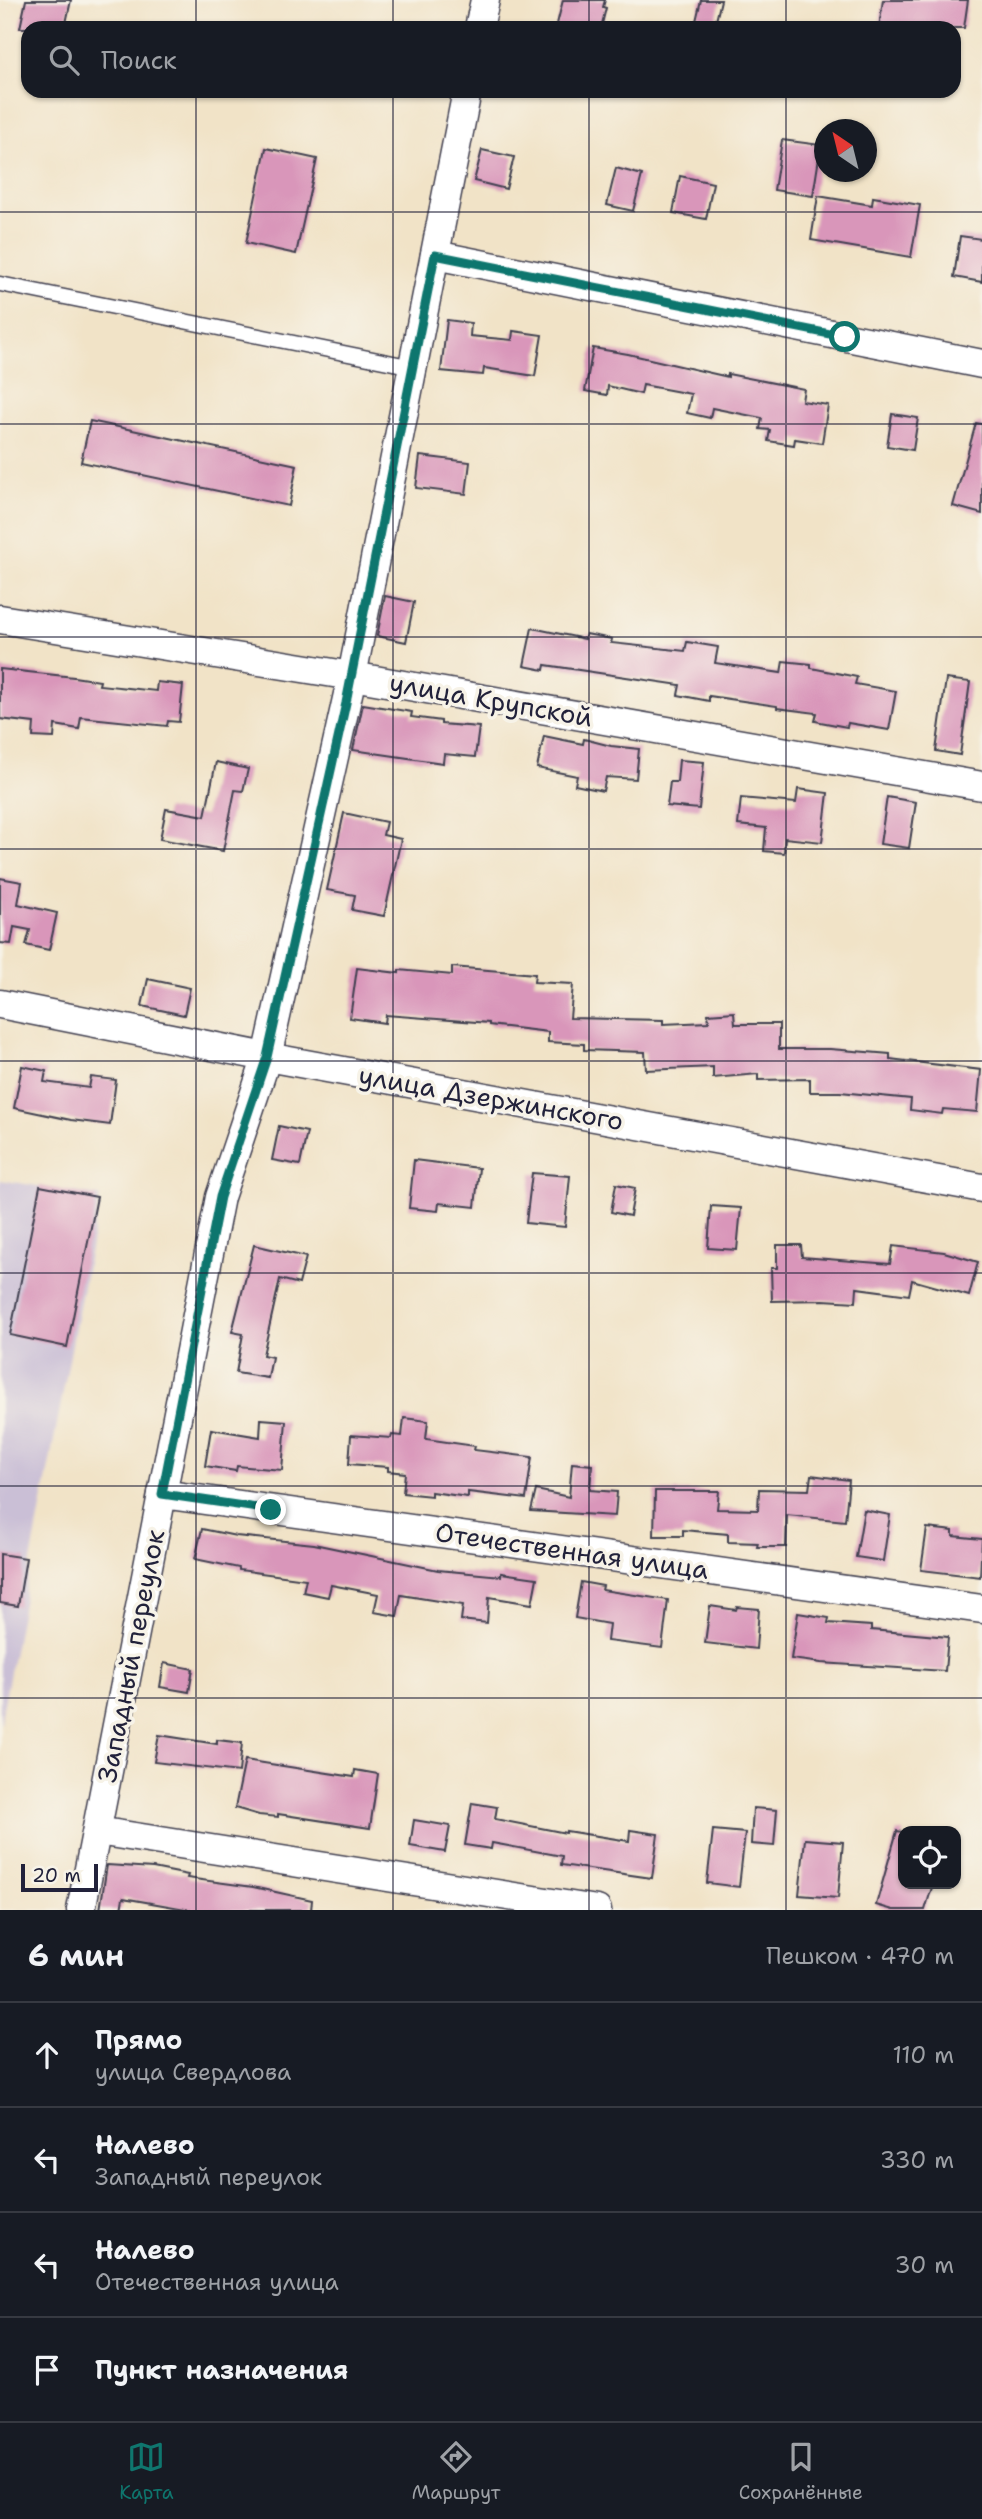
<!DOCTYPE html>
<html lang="ru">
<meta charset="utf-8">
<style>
body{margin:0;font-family:"Shantell Sans",sans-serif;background:#242831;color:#f1f3f6}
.controls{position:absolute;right:21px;bottom:21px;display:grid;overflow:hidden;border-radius:14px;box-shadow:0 2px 5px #0004}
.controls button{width:63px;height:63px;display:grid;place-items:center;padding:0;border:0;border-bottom:2px solid #363941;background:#171b24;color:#f1f3f6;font:35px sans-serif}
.compass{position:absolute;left:814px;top:119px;width:63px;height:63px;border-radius:50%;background:#171b24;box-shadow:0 2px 5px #0004;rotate:325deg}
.scale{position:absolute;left:21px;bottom:18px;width:77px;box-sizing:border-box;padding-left:7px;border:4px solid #22223b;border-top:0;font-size:19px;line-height:24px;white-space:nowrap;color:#22223b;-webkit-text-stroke:5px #f7f3e8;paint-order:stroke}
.stop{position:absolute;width:21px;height:21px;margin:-16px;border:5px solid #0f766e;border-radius:50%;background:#fff}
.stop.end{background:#0f766e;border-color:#fff;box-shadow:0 2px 7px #0008}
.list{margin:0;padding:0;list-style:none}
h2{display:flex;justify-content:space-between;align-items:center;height:91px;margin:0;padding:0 28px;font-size:30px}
h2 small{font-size:23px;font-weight:400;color:#9ea1a6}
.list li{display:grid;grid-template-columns:46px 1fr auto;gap:21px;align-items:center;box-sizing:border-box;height:105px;padding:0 28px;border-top:2px solid #363941}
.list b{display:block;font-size:26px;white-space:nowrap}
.list p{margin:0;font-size:23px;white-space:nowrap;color:#9ea1a6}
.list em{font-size:23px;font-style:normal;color:#9ea1a6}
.icon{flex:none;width:38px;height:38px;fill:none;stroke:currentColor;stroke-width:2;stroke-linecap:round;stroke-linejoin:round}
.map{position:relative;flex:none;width:982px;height:1910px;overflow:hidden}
.search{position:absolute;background:#171b24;box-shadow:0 2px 5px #0004;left:21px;right:21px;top:21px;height:77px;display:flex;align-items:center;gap:18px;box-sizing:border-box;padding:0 24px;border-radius:21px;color:#9ea1a6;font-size:26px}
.sheet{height:511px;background:#171b24}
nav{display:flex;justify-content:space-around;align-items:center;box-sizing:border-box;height:98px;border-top:2px solid #363941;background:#171b24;font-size:19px;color:#9ea1a6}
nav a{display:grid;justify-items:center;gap:4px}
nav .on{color:#0f766e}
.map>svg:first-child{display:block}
</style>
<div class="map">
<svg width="982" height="1910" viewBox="0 0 982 1910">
<rect width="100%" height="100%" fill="#f7f3e8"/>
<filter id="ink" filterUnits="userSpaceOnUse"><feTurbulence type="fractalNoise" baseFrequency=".0143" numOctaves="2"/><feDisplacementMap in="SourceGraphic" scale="14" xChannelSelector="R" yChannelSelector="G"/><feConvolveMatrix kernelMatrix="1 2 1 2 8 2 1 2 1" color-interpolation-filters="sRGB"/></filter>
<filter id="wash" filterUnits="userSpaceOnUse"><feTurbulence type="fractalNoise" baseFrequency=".00686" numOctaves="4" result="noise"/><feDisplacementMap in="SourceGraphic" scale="28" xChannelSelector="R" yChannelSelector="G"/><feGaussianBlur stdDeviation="1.57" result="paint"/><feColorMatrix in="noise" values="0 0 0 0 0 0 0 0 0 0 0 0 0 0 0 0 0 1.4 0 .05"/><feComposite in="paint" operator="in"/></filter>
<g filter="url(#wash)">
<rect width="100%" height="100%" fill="#f1e3c7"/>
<!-- industrial -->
<polygon fill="#cabfd6" points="0,1180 100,1196 0,1725"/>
<g id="blocks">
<!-- building -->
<g fill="#d996ba">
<polygon points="26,0 71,0 65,28 20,28"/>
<polygon points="563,0 605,0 603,7 606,8 601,28 556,28"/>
<polygon points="701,0 721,0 715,25 696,21"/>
<polygon points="883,0 968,0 964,28 879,28"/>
<polygon points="782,140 821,145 813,196 774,190"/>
<polygon points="266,148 317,159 296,254 246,243"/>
<polygon points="482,150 514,157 506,189 474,181"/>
<polygon points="616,168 642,175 633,211 607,205"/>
<polygon points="680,176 713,183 706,219 673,213"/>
<polygon points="818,196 872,205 873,197 920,205 911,257 811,240"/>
<polygon points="960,236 982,239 982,282 954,277"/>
<polygon points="447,320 471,323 470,336 512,340 513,331 542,335 535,376 484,368 483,375 441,371"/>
<polygon points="593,348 628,354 728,377 728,374 804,389 802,401 828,405 822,443 795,439 794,445 768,441 770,430 760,429 762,418 712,408 710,418 687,413 691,394 643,385 641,394 608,386 607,395 585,391"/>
<polygon points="892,414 918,418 913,450 887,446"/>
<polygon points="90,421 297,465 289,506 81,462"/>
<polygon points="976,423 982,424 982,514 953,506"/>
<polygon points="420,456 470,462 466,494 416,488"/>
<polygon points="385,596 414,602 406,642 377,636"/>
<polygon points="532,628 585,639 586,634 612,639 611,643 685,651 687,642 718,647 715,663 781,673 783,661 811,664 811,668 857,677 855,684 896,691 889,730 848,723 847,727 815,721 817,713 777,708 777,706 709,696 709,701 678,695 680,685 545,665 544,670 524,666"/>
<polygon points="0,669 74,677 100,681 99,685 156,691 157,682 183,685 179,722 168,721 167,726 81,717 79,729 55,725 54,738 33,737 34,723 0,719"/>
<polygon points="946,679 970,682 960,755 936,751"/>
<polygon points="363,704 412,712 411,717 441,721 441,724 479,727 475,757 444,754 443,763 353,750"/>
<polygon points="544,736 583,744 584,739 611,746 639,749 636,779 606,777 603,791 575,785 577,776 537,768"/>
<polygon points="679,760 704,762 699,809 667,806 670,782 677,782"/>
<polygon points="216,762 248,769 243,791 235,790 223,851 160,839 166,809 205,816"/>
<polygon points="798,789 828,793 822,842 785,838 784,853 764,851 766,828 738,825 741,798 796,803"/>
<polygon points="887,797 916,802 909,848 880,844"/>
<polygon points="344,813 386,822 383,835 401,839 384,916 352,910 355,895 327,890"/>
<polygon points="0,878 22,882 18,904 57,913 49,950 26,945 30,930 14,927 11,944 0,943"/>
<polygon points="452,967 535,974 534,982 573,984 570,1018 663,1020 663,1024 709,1022 708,1014 734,1012 735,1024 779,1024 779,1049 830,1049 890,1054 890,1059 981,1070 977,1112 943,1109 942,1114 910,1110 911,1099 840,1092 810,1092 810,1079 758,1080 758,1074 713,1078 713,1067 646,1070 645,1052 584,1050 584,1044 548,1042 548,1032 489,1025 489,1023 386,1015 385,1023 350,1018 357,968 399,973 399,970 452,975"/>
<polygon points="148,979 190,988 184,1015 142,1006"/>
<polygon points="22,1066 46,1071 44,1082 89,1088 91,1077 116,1080 110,1125 71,1120 14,1108"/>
<polygon points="279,1126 307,1132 300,1165 272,1160"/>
<polygon points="414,1160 479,1168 475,1207 439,1203 438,1211 409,1208"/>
<polygon points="532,1173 570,1176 565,1227 526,1223"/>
<polygon points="616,1184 635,1188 630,1216 611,1212"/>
<polygon points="40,1186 97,1197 67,1347 10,1335"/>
<polygon points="711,1206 741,1208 737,1250 708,1248"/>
<polygon points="254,1245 306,1257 299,1284 280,1279 263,1355 272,1357 268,1378 236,1373 243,1334 232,1332"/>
<polygon points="777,1245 801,1245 802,1257 890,1264 893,1246 944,1252 978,1262 969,1296 912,1280 909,1295 857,1288 856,1302 823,1300 772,1301 771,1268 777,1268"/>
<polygon points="404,1418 428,1421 426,1439 475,1446 474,1450 532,1457 526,1499 468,1492 468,1497 431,1492 431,1496 403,1493 405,1473 388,1471 388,1467 349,1464 351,1435 391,1438 392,1435 402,1436"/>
<polygon points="261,1419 286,1421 282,1470 237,1466 236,1471 205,1466 211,1429 260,1437"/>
<polygon points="572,1463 592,1465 590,1490 617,1492 615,1516 531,1511 536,1490 569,1497"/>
<polygon points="811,1475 849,1480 845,1521 787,1515 786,1547 757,1547 758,1543 728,1542 728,1534 683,1530 683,1536 654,1536 655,1491 719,1491 717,1509 758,1510 759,1489 809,1490"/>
<polygon points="864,1510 890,1515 883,1561 856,1557"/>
<polygon points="927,1528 953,1531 953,1536 982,1539 980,1577 921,1570"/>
<polygon points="202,1529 236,1536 314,1544 438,1570 501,1576 501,1573 537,1578 532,1604 489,1597 487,1623 461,1620 463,1605 401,1595 397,1616 374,1612 378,1594 331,1585 328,1597 303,1592 306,1579 239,1570 239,1568 195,1559"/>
<polygon points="0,1554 26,1558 18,1606 0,1603"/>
<polygon points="581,1582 603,1586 602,1590 668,1600 662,1648 607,1641 609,1624 575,1618"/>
<polygon points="710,1606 736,1610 737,1607 759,1609 756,1649 705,1643"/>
<polygon points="798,1613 829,1618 828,1623 871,1626 871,1630 948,1637 945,1671 821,1663 791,1659"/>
<polygon points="164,1663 193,1669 189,1692 160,1687"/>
<polygon points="159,1735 217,1744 217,1740 242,1743 239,1772 154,1762"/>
<polygon points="245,1760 354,1777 355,1770 378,1774 370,1828 278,1814 278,1817 259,1815 235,1808"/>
<polygon points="472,1803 497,1807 495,1819 566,1833 566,1831 629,1841 630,1830 658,1834 652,1878 561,1865 562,1856 492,1843 491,1849 465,1845"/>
<polygon points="753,1808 777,1810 774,1846 751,1844"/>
<polygon points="414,1820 450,1826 445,1852 410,1846"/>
<polygon points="713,1830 745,1833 739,1887 707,1883"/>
<polygon points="897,1831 903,1832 903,1884 933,1884 925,1910 893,1910 876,1905"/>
<polygon points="805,1839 843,1842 838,1898 799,1895"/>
<polygon points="107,1865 153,1868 188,1875 187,1878 253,1887 312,1900 311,1910 191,1910 123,1898 121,1910 100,1910"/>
</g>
</g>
</g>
<g filter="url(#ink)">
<use href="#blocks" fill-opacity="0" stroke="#413f50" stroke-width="2"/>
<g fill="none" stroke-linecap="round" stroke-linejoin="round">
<defs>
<polyline id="lane" points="0,284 413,367"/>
<g id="street">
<polyline points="479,28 485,0"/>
<polyline points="435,255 982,364"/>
<polyline points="0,619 352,676 982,786"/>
<polyline points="0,1004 267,1057 982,1188"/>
<polyline points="162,1494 982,1609"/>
<polyline points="97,1831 597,1910"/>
<polyline points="81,1910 220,1197 267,1057 352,676 467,91"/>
</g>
</defs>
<!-- lane casing -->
<use href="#lane" stroke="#413f50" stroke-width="17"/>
<!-- street casing -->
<use href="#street" stroke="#413f50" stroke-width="31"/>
<!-- lane -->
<use href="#lane" stroke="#fff" stroke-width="14"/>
<!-- street -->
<use href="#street" stroke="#fff" stroke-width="28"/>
</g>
</g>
<g fill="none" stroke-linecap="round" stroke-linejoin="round" filter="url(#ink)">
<!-- route -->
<polyline stroke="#0f766e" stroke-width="9" points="271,1510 162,1494 220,1197 267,1057 346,703 435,255 845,337"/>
</g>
<!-- grid -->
<path fill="none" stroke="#22223b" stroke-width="2" stroke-opacity="0.55" d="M196,0v28M393,0v28M589,0v28M786,0v28M196,91v1819M393,91v1819M589,91v1819M786,91v1819M0,212h982M0,424h982M0,637h982M0,849h982M0,1061h982M0,1273h982M0,1486h982M0,1698h982"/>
<g text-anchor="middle" stroke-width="7" stroke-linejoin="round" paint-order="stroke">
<!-- street labels -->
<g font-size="26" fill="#22223b" stroke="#f7f3e8">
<text transform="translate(491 700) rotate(10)" y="9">улица Крупской</text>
<text transform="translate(491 1098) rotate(10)" y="9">улица Дзержинского</text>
<text transform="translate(572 1551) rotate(8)" y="9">Отечественная улица</text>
<text transform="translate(131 1656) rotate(-79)" y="9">Западный переулок</text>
</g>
</g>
</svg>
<div class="controls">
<button><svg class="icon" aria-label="locate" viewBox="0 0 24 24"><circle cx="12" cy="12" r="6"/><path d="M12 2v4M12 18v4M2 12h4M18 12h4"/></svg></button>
</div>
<svg class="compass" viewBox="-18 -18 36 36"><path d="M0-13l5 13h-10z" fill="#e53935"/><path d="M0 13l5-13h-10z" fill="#9ea1a6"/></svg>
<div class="scale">20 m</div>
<div class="stop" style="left:845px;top:337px"></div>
<div class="stop end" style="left:271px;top:1510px"></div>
<div class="search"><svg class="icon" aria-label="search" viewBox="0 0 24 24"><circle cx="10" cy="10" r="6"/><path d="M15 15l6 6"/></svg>Поиск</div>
</div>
<section class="sheet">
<h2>6 мин<small>Пешком · 470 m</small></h2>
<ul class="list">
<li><svg class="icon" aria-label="ahead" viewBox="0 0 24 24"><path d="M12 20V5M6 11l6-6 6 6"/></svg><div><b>Прямо</b><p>улица Свердлова</p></div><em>110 m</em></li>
<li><svg class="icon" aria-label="left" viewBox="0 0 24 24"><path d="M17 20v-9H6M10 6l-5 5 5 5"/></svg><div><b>Налево</b><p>Западный переулок</p></div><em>330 m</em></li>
<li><svg class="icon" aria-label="left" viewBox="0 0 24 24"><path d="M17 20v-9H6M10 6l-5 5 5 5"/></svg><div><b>Налево</b><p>Отечественная улица</p></div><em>30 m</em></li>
<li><svg class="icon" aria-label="arrive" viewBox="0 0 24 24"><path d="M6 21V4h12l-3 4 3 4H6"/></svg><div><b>Пункт назначения</b></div></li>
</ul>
</section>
<nav>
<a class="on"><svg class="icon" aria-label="map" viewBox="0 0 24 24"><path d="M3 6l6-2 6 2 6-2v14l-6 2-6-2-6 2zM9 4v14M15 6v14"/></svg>Карта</a>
<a><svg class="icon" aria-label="directions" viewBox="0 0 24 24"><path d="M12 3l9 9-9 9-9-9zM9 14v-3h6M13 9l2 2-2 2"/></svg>Маршрут</a>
<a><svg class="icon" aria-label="saved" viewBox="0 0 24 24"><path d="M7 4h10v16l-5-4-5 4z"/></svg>Сохранённые</a>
</nav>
